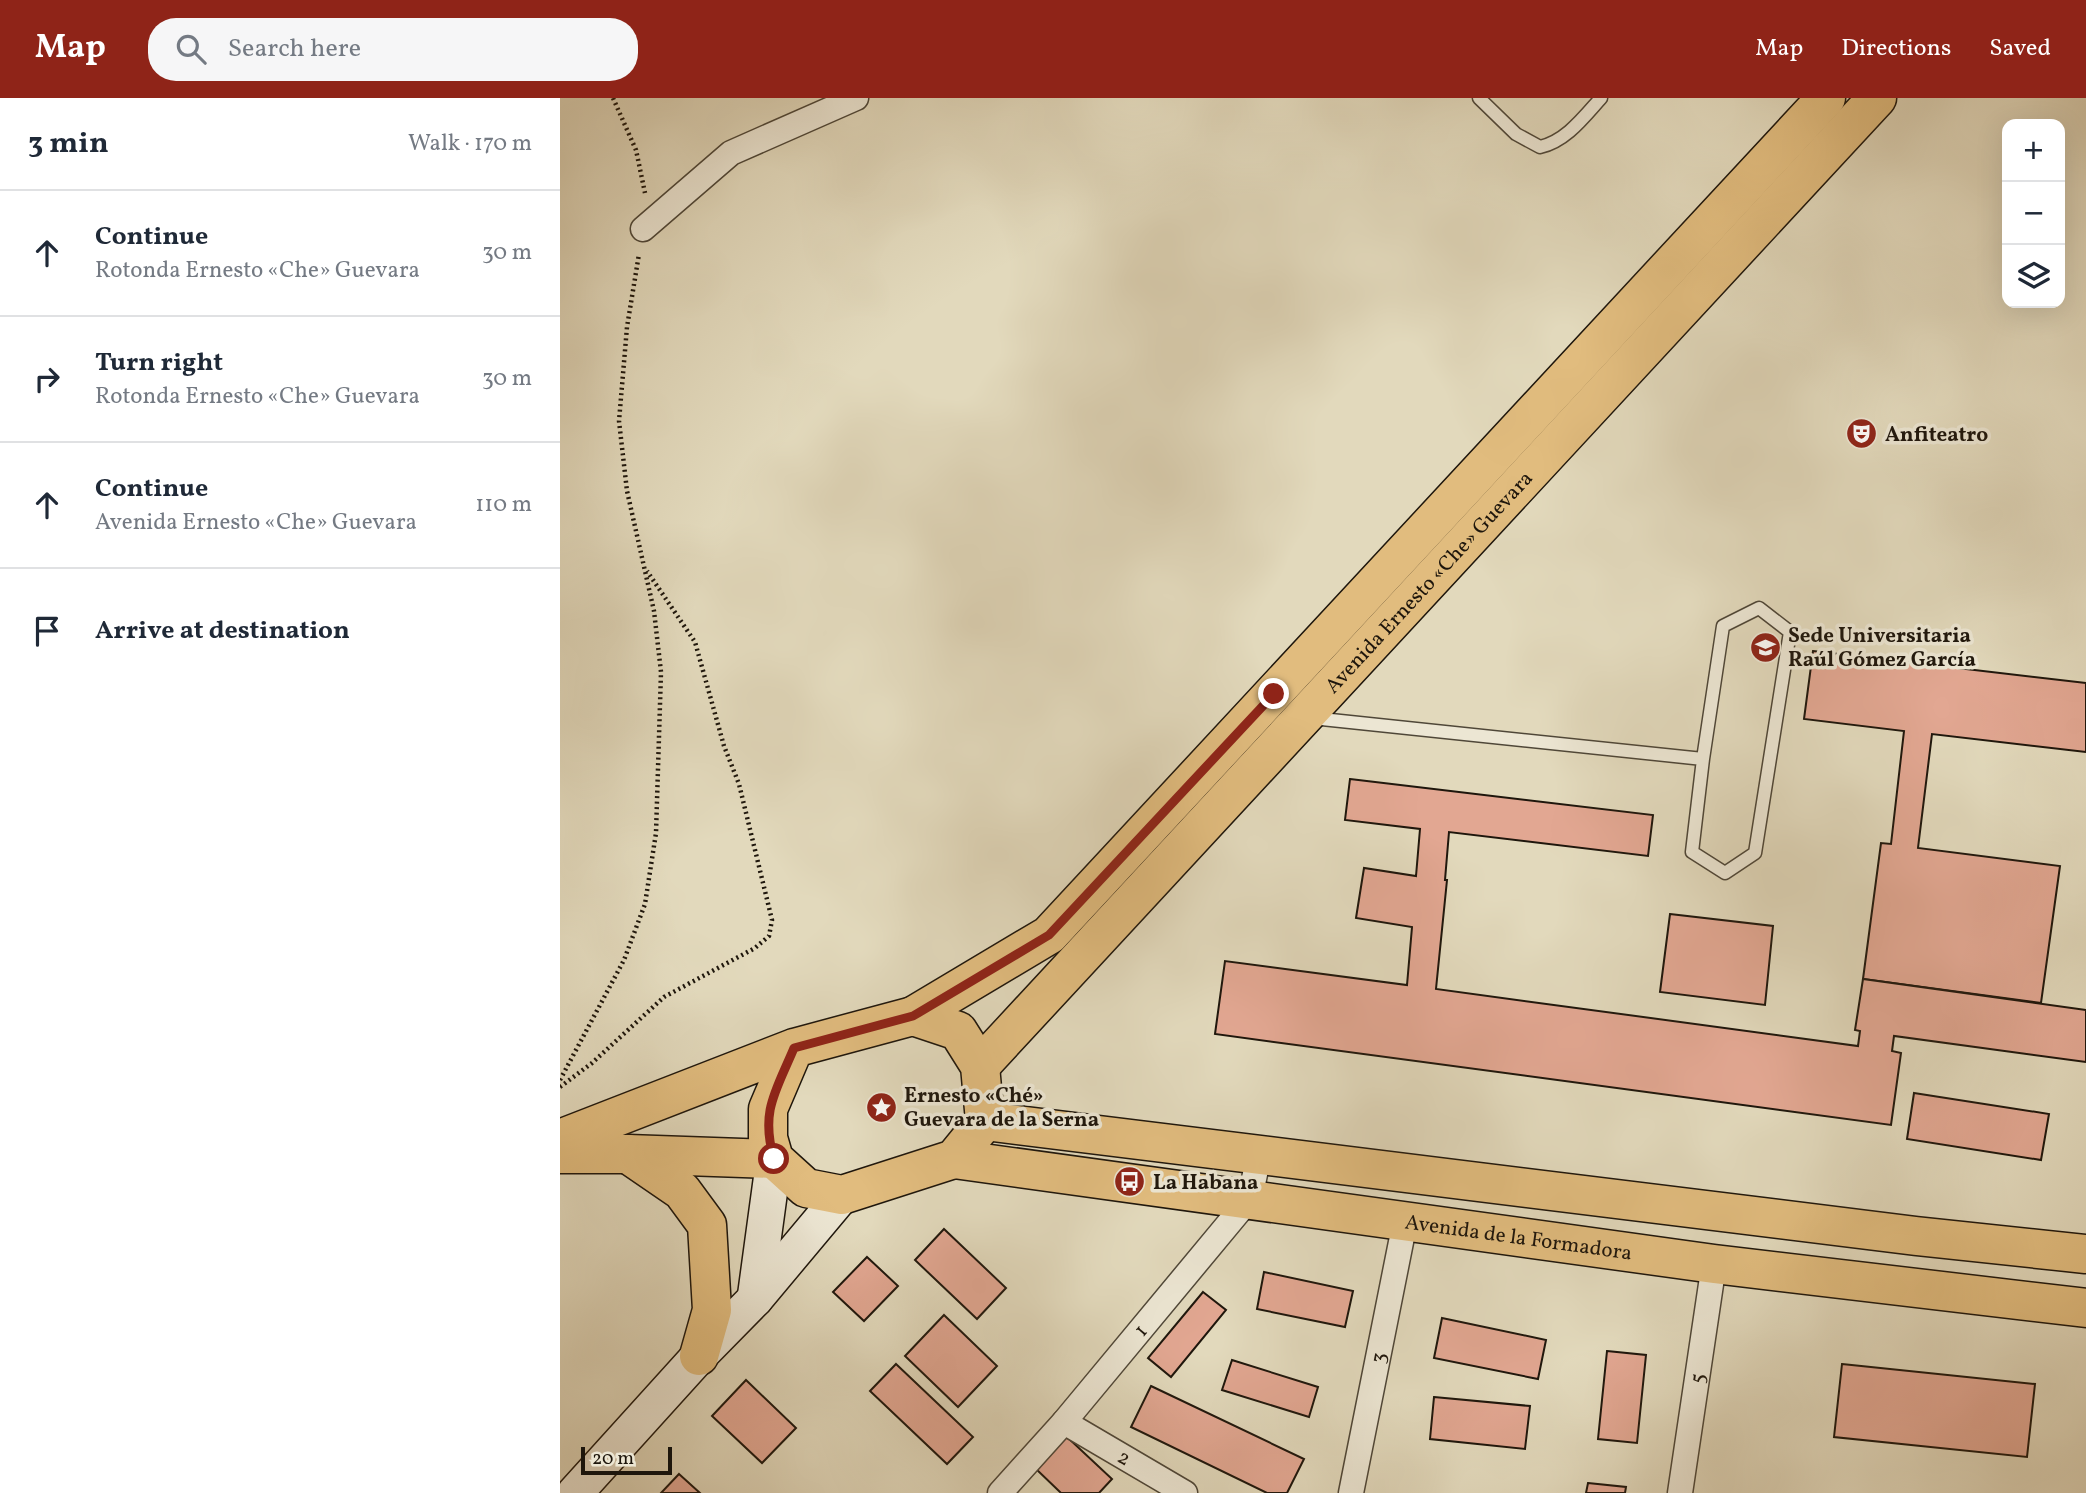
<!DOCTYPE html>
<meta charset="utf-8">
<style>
body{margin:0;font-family:Vollkorn,serif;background:#f6f6f7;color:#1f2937}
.controls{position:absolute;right:21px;top:21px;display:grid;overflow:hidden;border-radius:14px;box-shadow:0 7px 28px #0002}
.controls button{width:63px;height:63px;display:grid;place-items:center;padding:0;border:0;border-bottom:2px solid #e0e1e3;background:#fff;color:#1f2937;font:35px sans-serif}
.scale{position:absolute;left:21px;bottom:18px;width:91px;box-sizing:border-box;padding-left:7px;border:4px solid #1e160c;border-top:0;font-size:19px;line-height:24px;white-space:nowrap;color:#1e160c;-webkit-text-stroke:5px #ece6d3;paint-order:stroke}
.stop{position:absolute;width:21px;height:21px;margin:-16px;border:5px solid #8f2418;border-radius:50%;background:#fff}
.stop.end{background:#8f2418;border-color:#fff;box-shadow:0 2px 7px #0008}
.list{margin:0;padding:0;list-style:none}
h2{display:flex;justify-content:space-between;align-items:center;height:91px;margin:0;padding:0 28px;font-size:30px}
h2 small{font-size:23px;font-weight:400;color:#747a83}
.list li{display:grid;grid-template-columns:46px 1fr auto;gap:21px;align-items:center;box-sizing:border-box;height:126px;padding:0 28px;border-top:2px solid #e0e1e3}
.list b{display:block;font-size:26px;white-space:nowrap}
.list p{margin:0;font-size:23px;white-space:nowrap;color:#747a83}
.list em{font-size:23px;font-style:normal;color:#747a83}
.icon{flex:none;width:38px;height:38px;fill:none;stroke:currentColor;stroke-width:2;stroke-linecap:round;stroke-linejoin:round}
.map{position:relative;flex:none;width:1526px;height:1395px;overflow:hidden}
header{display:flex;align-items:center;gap:42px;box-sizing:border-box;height:98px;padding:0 35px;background:#8f2418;color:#fff}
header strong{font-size:33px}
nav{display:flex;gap:38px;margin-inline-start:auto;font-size:24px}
.search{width:490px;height:63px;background:#f6f6f7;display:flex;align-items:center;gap:18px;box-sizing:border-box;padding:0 24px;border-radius:28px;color:#747a83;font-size:26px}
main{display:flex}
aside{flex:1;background:#fff}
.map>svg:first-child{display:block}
</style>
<header>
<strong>Map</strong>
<div class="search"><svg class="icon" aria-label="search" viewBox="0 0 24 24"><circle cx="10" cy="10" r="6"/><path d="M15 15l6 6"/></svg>Search here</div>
<nav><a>Map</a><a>Directions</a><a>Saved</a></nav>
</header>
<main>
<aside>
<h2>3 min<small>Walk · 170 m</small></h2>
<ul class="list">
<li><svg class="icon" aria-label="ahead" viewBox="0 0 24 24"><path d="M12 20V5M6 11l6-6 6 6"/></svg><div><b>Continue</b><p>Rotonda Ernesto «Che» Guevara</p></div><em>30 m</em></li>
<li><svg class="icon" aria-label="right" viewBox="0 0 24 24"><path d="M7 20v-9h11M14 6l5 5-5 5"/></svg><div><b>Turn right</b><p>Rotonda Ernesto «Che» Guevara</p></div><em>30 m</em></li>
<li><svg class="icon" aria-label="ahead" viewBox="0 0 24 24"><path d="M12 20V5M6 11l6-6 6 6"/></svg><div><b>Continue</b><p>Avenida Ernesto «Che» Guevara</p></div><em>110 m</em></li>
<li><svg class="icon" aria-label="arrive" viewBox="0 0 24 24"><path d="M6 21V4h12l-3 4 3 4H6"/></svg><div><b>Arrive at destination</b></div></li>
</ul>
</aside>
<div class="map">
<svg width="1526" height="1395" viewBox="0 0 1526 1395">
<rect width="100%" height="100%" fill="#e2d9bc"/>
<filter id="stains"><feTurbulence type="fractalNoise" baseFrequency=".00286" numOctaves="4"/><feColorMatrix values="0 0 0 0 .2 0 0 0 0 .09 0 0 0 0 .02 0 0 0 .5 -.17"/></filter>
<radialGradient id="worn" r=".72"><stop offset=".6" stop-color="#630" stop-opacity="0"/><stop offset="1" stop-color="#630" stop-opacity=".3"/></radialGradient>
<!-- building -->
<g fill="#e2a792" stroke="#1e160c" stroke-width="2">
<polygon points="1253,553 1526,585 1526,654 1372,636 1358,750 1500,768 1481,905 1303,881 1321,745 1331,746 1344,633 1244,621"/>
<polygon points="790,681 1093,717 1088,758 889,734 885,782 887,782 876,891 1298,948 1300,933 1295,932 1303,881 1526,912 1526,964 1334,938 1332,953 1341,955 1331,1027 655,936 665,863 847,887 852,829 796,820 804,770 856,778 860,731 785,722"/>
<polygon points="1110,816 1213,828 1205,907 1100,894"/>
<polygon points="1354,995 1489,1016 1481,1062 1347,1041"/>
<polygon points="384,1131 446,1190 417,1221 355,1162"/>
<polygon points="307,1159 338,1188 304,1223 273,1194"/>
<polygon points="704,1174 793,1193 785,1229 697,1211"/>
<polygon points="643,1194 666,1212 611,1279 588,1260"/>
<polygon points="384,1217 437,1268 398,1309 345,1258"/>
<polygon points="882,1220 986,1242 978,1281 874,1260"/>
<polygon points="1047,1253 1086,1257 1077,1345 1038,1341"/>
<polygon points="672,1262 758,1289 749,1319 662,1292"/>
<polygon points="336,1266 413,1339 387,1366 310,1293"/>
<polygon points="1282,1266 1475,1286 1467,1359 1274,1339"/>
<polygon points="186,1282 236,1330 202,1365 152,1318"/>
<polygon points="591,1288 744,1361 727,1395 707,1395 571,1329"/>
<polygon points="874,1299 970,1308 965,1351 870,1341"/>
<polygon points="506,1338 552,1381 539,1395 501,1395 475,1370"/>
<polygon points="119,1376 140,1395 101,1395"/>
<polygon points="1028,1385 1066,1389 1065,1395 1026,1395"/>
</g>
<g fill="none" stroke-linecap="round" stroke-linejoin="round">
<defs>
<g id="service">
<path d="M919,0l37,36 24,13c26,-6 43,-29 61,-49"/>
<polyline points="752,620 1143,661 1163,528 1199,510 1230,534 1195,755 1165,775 1132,754 1143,661"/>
</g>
<g id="minor">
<polyline points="83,131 171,55 296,0"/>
<path id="s1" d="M504,1324l121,71"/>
<path id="s2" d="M440,1395l64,-71 186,-224 9,-43"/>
<path id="s3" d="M791,1395l54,-271"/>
<path id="s4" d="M1120,1395l34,-229"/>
</g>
<g id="secondary">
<polyline points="195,1201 214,1061"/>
<polyline points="15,1395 139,1258 195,1201 282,1097"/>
</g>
<g id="primary">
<polyline points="353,918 489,837 1266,0"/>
<path id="s5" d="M420,968l897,-968"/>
<polyline points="425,1023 1356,1138 1526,1156"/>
<polyline points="0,1041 234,950 353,918 398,933 420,968 425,1023 394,1061 282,1097 246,1090 214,1061 208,1040 208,1011 234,950"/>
<polyline points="0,1056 68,1056 214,1061"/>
<polyline points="68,1056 122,1093 147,1127 152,1212 139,1258"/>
<path id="s6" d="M394,1061l760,105 372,44"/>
</g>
</defs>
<!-- service casing -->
<use href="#service" stroke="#4f4738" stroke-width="15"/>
<!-- minor casing -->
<use href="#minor" stroke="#4f4738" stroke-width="27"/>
<!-- secondary casing -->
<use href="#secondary" stroke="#1e160c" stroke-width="38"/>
<!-- primary casing -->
<use href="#primary" stroke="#1e160c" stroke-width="41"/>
<!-- path -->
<g stroke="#1e160c" stroke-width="4.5" stroke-dasharray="2 3.5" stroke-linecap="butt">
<polyline points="53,0 76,52 85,95"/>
<polyline points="0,982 64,862 85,806 96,735 101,574 94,513 67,393 59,323 67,229 79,156"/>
<polyline points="0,989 32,965 104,899 195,850 209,838 212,822 179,686 164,648 135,544 87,473"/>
</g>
<!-- service -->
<use href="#service" stroke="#ece6d3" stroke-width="12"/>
<!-- minor -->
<use href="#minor" stroke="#ece6d3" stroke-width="24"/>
<!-- secondary -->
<use href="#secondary" stroke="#ece6d3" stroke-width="35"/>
<!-- primary -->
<use href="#primary" stroke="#e1bc7e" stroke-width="38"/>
</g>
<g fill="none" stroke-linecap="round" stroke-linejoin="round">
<!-- route -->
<path stroke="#8f2418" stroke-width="9" d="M214,1061c-14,-48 2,-68 20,-111l119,-32 136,-81 225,-241"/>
</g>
<!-- icons -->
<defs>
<symbol id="theatre-disc" viewBox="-11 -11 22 22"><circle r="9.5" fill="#8f2418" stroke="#ece6d3"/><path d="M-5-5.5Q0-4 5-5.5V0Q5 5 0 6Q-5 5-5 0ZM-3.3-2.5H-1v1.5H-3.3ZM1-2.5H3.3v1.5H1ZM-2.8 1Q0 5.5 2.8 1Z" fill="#fff"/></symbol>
<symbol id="university-disc" viewBox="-11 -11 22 22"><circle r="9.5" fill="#8f2418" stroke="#ece6d3"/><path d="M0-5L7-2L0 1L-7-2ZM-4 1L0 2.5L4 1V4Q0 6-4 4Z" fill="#fff"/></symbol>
<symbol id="sight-disc" viewBox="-11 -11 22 22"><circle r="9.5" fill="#8f2418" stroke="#ece6d3"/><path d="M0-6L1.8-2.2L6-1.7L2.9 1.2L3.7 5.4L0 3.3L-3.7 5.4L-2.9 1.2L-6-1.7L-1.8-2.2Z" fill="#fff"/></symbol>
<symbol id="bus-disc" viewBox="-11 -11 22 22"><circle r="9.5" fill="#8f2418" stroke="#ece6d3"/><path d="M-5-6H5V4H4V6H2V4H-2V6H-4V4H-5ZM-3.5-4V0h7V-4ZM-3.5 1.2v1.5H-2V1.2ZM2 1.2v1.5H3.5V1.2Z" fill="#fff"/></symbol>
</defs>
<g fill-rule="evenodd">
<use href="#theatre-disc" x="1284" y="318" width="35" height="35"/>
<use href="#university-disc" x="1188" y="532" width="35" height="35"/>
<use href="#sight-disc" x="304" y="992" width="35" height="35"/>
<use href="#bus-disc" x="552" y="1066" width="35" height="35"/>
</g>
<g text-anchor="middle" stroke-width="7" stroke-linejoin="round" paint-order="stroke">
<!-- poi labels -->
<g font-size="21" font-weight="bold" fill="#1e160c" stroke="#ece6d3" text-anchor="start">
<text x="1325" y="343">Anfiteatro</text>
<text x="1228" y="544">Sede Universitaria<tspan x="1228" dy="24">Raúl Gómez García</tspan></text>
<text x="344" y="1004">Ernesto «Ché»<tspan x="344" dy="24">Guevara de la Serna</tspan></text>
<text x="593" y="1091">La Habana</text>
</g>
<!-- street labels -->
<g font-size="21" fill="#1e160c" stroke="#ece6d3">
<text dy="7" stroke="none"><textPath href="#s5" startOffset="660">Avenida Ernesto «Che» Guevara</textPath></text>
<text dy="7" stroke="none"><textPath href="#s6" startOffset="570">Avenida de la Formadora</textPath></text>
<text dy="7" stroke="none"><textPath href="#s2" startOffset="215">1</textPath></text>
<text dy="7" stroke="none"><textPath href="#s3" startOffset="138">3</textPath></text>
<text dy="7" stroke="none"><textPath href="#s4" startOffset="116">5</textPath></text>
<text dy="7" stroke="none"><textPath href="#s1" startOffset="70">2</textPath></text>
</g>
</g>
<rect width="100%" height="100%" filter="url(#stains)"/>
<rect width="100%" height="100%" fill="url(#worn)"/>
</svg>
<div class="controls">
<button>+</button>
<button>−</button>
<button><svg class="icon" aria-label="layers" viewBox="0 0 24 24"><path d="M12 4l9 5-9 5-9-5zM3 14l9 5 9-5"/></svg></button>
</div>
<div class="scale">20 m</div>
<div class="stop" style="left:214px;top:1061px"></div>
<div class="stop end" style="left:714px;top:596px"></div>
</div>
</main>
